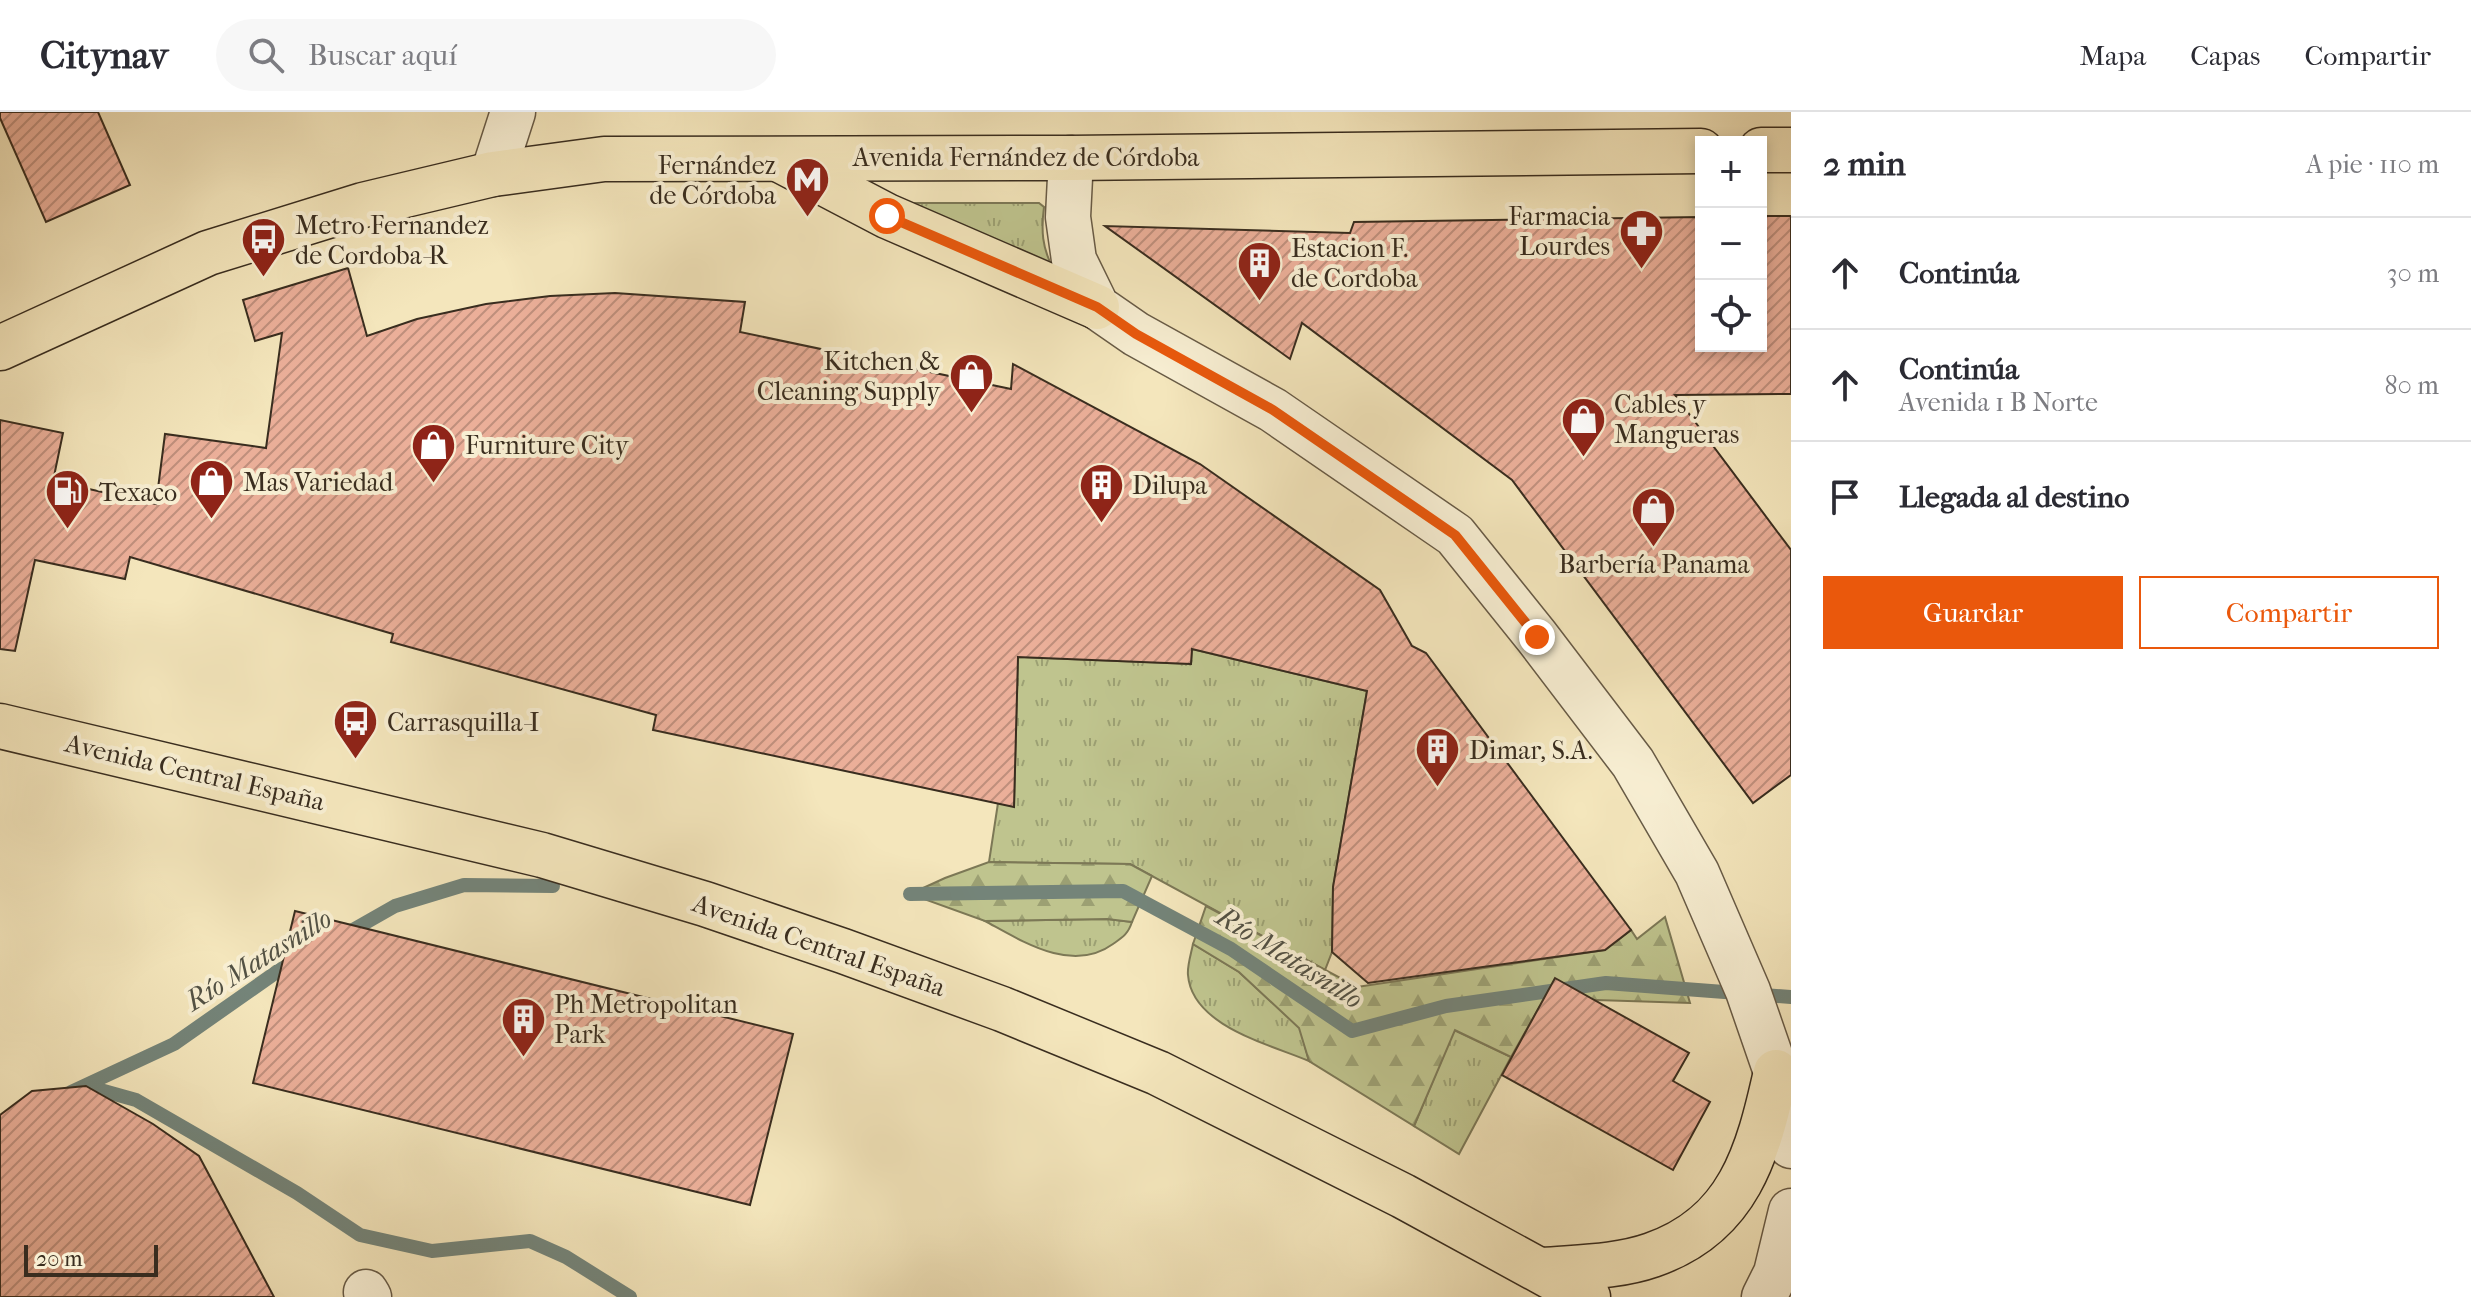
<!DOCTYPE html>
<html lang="es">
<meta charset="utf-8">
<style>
body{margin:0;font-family:"IM FELL French Canon",serif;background:#f7f7f7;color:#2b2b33}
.controls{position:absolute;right:24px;top:24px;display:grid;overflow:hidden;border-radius:0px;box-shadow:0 4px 12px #0003}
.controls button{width:72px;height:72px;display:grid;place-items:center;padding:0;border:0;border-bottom:2px solid #e1e1e2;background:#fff;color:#2b2b33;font:40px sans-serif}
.scale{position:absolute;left:24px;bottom:20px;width:134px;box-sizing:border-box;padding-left:8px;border:4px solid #392d1f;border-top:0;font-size:22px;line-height:28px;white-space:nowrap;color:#392d1f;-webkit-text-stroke:6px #f8efd3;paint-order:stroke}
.stop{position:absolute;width:24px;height:24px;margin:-18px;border:6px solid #ea580c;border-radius:50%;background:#fff}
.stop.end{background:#ea580c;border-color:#fff;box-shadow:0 2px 8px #0008}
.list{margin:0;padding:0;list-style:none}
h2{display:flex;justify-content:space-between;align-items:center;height:104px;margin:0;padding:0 32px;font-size:34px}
h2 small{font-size:26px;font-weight:400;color:#7c7c81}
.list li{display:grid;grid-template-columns:52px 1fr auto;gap:24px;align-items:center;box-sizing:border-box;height:112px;padding:0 32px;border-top:2px solid #e1e1e2}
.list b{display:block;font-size:30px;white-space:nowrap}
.list p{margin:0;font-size:26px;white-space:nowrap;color:#7c7c81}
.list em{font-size:26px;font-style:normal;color:#7c7c81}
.actions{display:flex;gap:16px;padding:24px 32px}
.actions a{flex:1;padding:18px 0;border:2px solid #ea580c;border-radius:0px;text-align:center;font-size:28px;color:#ea580c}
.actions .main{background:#ea580c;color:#fff}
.icon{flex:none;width:44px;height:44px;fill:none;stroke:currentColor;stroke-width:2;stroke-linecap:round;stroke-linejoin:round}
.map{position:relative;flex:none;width:1791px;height:1185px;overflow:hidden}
header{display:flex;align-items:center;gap:48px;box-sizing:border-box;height:112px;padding:0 40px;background:#fff;border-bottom:2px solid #e1e1e2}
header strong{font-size:38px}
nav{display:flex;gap:44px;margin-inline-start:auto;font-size:28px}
.search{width:560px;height:72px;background:#f7f7f7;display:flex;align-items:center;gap:20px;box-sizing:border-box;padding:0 28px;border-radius:44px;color:#7c7c81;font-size:30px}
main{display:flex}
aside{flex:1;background:#fff}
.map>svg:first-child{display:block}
</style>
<header>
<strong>Citynav</strong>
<div class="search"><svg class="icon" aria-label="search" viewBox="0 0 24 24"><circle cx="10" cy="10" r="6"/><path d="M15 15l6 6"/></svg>Buscar aquí</div>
<nav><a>Mapa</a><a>Capas</a><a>Compartir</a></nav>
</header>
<main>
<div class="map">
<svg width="1791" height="1185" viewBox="0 0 1791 1185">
<defs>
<pattern id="grass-tufts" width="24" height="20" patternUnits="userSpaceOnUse" patternTransform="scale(2)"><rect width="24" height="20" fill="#bfc48e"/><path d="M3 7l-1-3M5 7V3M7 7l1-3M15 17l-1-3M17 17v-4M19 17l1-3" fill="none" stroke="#9ca073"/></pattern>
<pattern id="forest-firs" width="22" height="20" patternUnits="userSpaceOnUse" patternTransform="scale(2)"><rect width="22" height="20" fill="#bfc48e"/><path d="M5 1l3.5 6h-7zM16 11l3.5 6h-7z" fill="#9ca073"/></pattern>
<pattern id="building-hatch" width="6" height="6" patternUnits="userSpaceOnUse" patternTransform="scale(2)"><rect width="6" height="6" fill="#ebaf99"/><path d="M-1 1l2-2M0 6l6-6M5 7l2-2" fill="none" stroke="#bf8f7c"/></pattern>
</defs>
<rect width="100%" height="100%" fill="#f4e6bc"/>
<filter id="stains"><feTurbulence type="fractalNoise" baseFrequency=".0025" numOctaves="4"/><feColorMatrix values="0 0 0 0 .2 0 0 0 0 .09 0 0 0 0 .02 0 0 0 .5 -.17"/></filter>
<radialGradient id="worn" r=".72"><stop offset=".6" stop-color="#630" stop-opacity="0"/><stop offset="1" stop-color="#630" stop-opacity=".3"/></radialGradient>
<!-- grass -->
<g fill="url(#grass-tufts)" stroke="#7c7856" stroke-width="2">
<path d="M915,91h124l5,4c-3,23 -2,41 9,61l-146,-60z"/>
<polygon points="1192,537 1367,579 1333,775 1332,840 1325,858 1130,752 989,750 998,691 1014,694 1018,545 1191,552"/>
<path d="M1107,807l25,3c-4,12 -9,15 -19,22 -41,30 -91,-3 -128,-23z"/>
<path d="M1193,832l46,28 61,56 9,33c-40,-17 -117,-35 -121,-86 -1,-9 3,-21 5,-31z"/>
<polygon points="1454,918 1511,945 1459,1042 1414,1014"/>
</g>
<!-- forest -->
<g fill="url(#forest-firs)" stroke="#7c7856" stroke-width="2">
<polygon points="989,750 1130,752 1152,764 1132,810 1107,807 985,809 910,782 945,766"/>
<polygon points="1206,794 1357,875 1605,838 1631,818 1637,827 1665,805 1690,891 1596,888 1540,894 1511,945 1455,918 1414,1014 1309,949 1299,916 1239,860 1193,832"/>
</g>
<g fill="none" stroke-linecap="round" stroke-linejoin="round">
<!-- stream -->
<g stroke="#748479" stroke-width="14">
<polyline points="910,782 1123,779 1231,837 1352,919 1446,894 1606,871 1791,885"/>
<polyline points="344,823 395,794 464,773 553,774"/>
<polyline points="86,974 136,988 297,1081 360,1123 432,1139 530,1129 566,1145 630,1185"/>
<polyline points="71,980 174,932 278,859 298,848"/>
</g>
</g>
<!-- building -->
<g fill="url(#building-hatch)" stroke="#392d1f" stroke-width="2">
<polygon points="0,0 98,0 130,73 46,110 0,6"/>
<polygon points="1761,104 1791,104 1791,282 1675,283 1791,438 1791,663 1753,691 1512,368 1302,211 1290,247 1105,114 1350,121 1354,110 1701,105 1701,234 1761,234"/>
<polygon points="348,156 367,224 417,207 486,192 550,184 615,181 745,190 740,220 1011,277 1013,252 1200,352 1380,478 1412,534 1426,541 1631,818 1605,838 1368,871 1332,840 1333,775 1367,579 1192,537 1191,552 1018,545 1014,695 653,618 656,603 391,530 393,522 130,445 125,467 35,448 15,539 0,537 0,308 63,321 53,369 156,392 165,322 266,336 282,221 255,229 243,188"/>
<polygon points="295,799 793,922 750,1093 253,971"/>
<polygon points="1555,866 1689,941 1673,969 1710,990 1673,1058 1502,963"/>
<polygon points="86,974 153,1012 199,1044 274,1185 0,1185 0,1003 32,979"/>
</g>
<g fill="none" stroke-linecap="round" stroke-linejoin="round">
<defs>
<g id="minor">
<polyline points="1071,46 1068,105 1074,148 1097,195 1136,222 1273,298 1455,423 1537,525 1633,651 1697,761 1748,879 1776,960 1791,1034"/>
<polyline points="493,62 513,0"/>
<polyline points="366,1180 369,1185"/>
<polyline points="1764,1185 1776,1161 1791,1099"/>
</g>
<g id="major">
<polyline points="1761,38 1791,38"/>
<polyline points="782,49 887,104 1097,195"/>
<polyline points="0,236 208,141 363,93 493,62 604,47 1071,46 1701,39"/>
<polyline points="0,614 542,743 705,792 843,839 1002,897 1158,961 1403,1084 1588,1185"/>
<path d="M1543,1158c35,-3 75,-3 109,-15 87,-30 106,-102 124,-183"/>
</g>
</defs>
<!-- minor casing -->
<use href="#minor" stroke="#685b46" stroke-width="47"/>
<!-- major casing -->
<use href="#major" stroke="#392d1f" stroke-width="47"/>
<!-- minor -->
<use href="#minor" stroke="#f8efd3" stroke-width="44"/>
<!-- major -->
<use href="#major" stroke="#f4e6bc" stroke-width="44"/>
</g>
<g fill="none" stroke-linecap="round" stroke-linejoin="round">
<!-- route -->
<polyline stroke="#ea580c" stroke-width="10" points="887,104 1097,195 1136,222 1273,298 1455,423 1537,525"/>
</g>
<!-- icons -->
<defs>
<symbol id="metro-pin" viewBox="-11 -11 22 30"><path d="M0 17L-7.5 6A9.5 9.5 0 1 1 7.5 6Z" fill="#8f2418" stroke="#f8efd3"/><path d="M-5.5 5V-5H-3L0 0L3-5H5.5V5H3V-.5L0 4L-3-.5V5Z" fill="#fff"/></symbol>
<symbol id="pharmacy-pin" viewBox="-11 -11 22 30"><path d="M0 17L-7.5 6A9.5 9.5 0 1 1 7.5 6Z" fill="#8f2418" stroke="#f8efd3"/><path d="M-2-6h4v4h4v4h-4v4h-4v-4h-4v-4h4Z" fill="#fff"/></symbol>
<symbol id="bus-pin" viewBox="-11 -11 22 30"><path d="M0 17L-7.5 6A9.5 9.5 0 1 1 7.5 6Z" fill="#8f2418" stroke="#f8efd3"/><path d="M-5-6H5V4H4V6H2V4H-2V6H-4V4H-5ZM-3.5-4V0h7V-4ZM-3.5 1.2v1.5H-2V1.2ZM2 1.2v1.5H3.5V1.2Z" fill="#fff"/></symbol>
<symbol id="building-pin" viewBox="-11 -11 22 30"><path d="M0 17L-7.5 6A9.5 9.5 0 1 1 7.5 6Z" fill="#8f2418" stroke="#f8efd3"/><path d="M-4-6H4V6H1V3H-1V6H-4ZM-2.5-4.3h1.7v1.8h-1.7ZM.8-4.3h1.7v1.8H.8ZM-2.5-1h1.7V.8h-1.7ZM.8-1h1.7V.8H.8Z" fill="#fff"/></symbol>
<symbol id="shop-pin" viewBox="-11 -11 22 30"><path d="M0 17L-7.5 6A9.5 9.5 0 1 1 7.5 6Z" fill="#8f2418" stroke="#f8efd3"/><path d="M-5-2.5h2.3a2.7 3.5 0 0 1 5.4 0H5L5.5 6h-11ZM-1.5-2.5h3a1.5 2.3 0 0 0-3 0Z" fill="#fff"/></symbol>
<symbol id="fuel-pin" viewBox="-11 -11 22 30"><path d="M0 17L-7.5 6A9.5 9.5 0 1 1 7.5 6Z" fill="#8f2418" stroke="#f8efd3"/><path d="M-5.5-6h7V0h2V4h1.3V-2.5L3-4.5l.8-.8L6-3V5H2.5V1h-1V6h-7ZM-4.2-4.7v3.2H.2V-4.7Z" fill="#fff"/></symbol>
</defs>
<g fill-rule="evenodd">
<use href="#metro-pin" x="782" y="42" width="51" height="69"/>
<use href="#pharmacy-pin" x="1616" y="94" width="51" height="69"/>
<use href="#bus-pin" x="238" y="102" width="51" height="69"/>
<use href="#building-pin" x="1234" y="126" width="51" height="69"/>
<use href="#shop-pin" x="946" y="238" width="51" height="69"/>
<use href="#shop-pin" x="1558" y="282" width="51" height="69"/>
<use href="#shop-pin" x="408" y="308" width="51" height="69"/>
<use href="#shop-pin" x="186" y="344" width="51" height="69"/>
<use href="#building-pin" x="1076" y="348" width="51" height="69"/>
<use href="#fuel-pin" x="42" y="354" width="51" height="69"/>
<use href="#shop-pin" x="1628" y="372" width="51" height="69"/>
<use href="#bus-pin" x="330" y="584" width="51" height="69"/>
<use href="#building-pin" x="1412" y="612" width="51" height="69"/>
<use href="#building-pin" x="498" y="882" width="51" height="69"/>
</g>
<g text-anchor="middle" stroke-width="8" stroke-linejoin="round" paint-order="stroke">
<!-- street labels -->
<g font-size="26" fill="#392d1f" stroke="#f8efd3">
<text x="1026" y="54">Avenida Fernández de Córdoba</text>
<text transform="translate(195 660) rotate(13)" y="9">Avenida Central España</text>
<text transform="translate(819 833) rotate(19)" y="9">Avenida Central España</text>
</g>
<!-- poi labels -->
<g font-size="26" fill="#392d1f" stroke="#f8efd3" text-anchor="start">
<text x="776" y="62" text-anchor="end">Fernández<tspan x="776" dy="30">de Córdoba</tspan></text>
<text x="1610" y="113" text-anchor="end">Farmacia<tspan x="1610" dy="30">Lourdes</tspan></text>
<text x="295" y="122">Metro Fernandez<tspan x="295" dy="30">de Cordoba-R</tspan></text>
<text x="1291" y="145">Estacion F.<tspan x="1291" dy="30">de Cordoba</tspan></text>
<text x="940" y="258" text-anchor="end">Kitchen &amp;<tspan x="940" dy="30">Cleaning Supply</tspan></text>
<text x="1614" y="301">Cables y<tspan x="1614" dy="30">Mangueras</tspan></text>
<text x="465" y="342">Furniture City</text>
<text x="243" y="379">Mas Variedad</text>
<text x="1132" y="382">Dilupa</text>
<text x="99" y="389">Texaco</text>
<text x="1654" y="461" text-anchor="middle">Barbería Panama</text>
<text x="387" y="619">Carrasquilla-I</text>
<text x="1469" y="647">Dimar, S.A.</text>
<text x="554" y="901">Ph Metropolitan<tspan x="554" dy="30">Park</tspan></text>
</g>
<!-- water labels -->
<g font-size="28" font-style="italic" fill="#525144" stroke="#f8efd3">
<text transform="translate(1290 845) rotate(32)" y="10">Río Matasnillo</text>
<text transform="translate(258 847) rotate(-32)" y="10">Río Matasnillo</text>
</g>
</g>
<rect width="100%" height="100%" filter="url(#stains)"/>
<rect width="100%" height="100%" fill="url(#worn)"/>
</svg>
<div class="controls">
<button>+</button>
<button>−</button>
<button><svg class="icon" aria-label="locate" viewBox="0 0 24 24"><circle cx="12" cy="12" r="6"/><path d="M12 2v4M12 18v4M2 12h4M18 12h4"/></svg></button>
</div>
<div class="scale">20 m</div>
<div class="stop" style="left:887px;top:104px"></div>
<div class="stop end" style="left:1537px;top:525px"></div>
</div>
<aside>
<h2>2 min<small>A pie · 110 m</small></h2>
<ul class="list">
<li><svg class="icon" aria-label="ahead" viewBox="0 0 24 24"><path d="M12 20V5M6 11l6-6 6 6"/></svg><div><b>Continúa</b></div><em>30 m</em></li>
<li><svg class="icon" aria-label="ahead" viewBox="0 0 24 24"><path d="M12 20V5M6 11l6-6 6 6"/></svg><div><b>Continúa</b><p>Avenida 1 B Norte</p></div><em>80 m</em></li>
<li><svg class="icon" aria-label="arrive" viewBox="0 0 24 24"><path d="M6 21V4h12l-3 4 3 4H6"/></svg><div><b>Llegada al destino</b></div></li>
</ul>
<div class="actions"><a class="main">Guardar</a><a>Compartir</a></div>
</aside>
</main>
